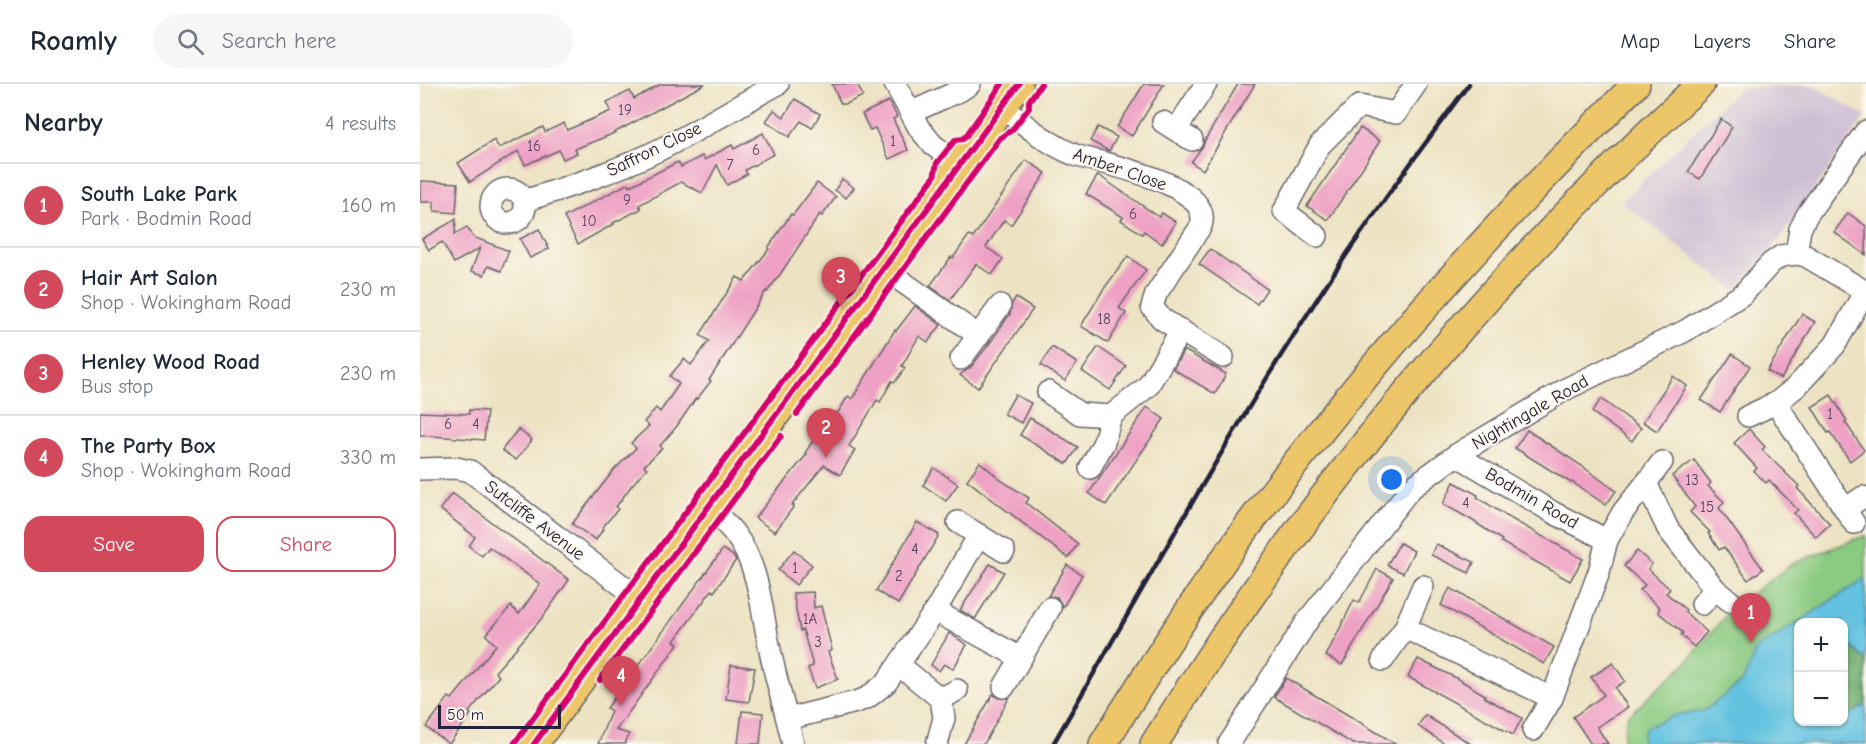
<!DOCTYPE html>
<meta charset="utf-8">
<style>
body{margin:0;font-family:"Comic Neue",sans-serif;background:#f6f6f7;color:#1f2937}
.controls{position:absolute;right:18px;bottom:18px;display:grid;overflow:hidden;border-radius:12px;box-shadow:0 2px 4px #0004}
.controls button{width:54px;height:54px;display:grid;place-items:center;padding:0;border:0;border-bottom:2px solid #e0e1e3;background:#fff;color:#1f2937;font:30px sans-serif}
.scale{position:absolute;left:18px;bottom:15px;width:123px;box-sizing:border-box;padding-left:6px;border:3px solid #22223b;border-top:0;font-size:16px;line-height:21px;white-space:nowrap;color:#22223b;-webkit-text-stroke:4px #fbf7ec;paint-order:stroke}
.you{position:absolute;left:972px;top:396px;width:21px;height:21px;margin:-15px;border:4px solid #fff;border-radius:50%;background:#1a73e8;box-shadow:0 0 0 9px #1a73e833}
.badge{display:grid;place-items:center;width:39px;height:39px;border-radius:50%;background:#d1495b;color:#fff;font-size:20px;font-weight:700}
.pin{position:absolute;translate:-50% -50px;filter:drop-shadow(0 2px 3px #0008)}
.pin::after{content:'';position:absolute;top:32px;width:21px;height:18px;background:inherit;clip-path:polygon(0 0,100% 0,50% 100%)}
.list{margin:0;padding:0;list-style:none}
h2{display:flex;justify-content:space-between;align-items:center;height:78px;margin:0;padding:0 24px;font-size:26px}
h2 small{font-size:20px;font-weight:400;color:#747a83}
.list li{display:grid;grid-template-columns:39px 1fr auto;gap:18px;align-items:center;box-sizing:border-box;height:84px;padding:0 24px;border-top:2px solid #e0e1e3}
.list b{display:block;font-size:22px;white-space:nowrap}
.list p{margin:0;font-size:20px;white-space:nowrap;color:#747a83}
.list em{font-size:20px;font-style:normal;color:#747a83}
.actions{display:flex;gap:12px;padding:18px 24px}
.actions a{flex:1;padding:14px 0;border:2px solid #d1495b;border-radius:18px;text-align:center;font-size:21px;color:#d1495b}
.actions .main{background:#d1495b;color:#fff}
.icon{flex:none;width:33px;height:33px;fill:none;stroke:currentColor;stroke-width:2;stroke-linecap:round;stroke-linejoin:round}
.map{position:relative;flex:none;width:1446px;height:660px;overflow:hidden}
header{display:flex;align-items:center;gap:36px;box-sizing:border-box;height:84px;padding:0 30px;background:#fff;border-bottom:2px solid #e0e1e3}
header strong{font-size:28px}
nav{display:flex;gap:33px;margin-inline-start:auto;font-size:21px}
.search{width:420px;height:54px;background:#f6f6f7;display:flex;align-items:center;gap:15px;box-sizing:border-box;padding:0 21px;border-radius:33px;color:#747a83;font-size:22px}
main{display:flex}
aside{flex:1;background:#fff}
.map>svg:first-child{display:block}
</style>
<header>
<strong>Roamly</strong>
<div class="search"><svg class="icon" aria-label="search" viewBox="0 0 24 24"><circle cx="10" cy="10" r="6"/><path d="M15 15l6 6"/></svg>Search here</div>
<nav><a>Map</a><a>Layers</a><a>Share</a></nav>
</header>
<main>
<aside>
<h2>Nearby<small>4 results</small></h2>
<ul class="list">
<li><span class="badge">1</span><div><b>South Lake Park</b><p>Park · Bodmin Road</p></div><em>160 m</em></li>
<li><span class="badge">2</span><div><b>Hair Art Salon</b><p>Shop · Wokingham Road</p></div><em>230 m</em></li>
<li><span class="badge">3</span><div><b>Henley Wood Road</b><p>Bus stop</p></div><em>230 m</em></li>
<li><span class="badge">4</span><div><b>The Party Box</b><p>Shop · Wokingham Road</p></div><em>330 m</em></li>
</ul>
<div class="actions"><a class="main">Save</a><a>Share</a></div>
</aside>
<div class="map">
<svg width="1446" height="660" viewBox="0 0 1446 660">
<rect width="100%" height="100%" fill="#fbf7ec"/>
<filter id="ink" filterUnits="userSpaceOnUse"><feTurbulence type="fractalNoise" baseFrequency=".0167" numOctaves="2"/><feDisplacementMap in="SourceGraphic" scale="12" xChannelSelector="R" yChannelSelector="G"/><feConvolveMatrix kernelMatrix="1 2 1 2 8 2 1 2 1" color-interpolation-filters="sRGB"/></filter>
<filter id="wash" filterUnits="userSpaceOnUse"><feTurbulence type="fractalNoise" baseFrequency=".008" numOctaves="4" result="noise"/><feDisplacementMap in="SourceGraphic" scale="24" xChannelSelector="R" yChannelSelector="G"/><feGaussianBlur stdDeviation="1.35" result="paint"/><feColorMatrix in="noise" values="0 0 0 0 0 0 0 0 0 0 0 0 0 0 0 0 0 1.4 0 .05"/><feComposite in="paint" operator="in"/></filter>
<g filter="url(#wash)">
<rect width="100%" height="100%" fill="#ede3c3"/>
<!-- industrial -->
<polygon fill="#cdbed3" points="1393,1 1445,32 1359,156 1315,206 1201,118 1319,5"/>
<!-- green -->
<path fill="#8aca81" stroke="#56765e" stroke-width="1.5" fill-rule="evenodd" d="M1446,451v209h-244l5,-27 59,-54 45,-54 61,-45zM1378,538h46v100h-46z"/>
<!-- forest -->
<polygon fill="#6fae6f" stroke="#486855" stroke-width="1.5" points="1429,561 1446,576 1446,621 1424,634 1424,563"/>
<!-- water -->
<polygon fill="#62c2e0" stroke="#42728e" stroke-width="1.5" points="1446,494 1446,576 1429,561 1424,563 1424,538 1378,538 1378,638 1424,638 1424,634 1446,621 1446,660 1224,660 1222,654 1225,644 1255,631 1284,627 1323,597 1336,565"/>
<g id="blocks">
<!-- building -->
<g fill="#eea1c4">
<polygon points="241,0 285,0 190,51 155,65 157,69 143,75 139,66 105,81 98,67 50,98 38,79 74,56 79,64 123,43 125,48 144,39 147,46 191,27 187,18 210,7 214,15"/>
<polygon points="412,0 437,0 443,12 426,20 421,20"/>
<polygon points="724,0 744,0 712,52 697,43"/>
<polygon points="818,0 835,0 783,86 771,78 783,62 785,56"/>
<polygon points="375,15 400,30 392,44 381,37 369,53 346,37 354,26 364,33"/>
<polygon points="469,17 477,33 473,35 488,66 469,75 455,44 450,46 442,30"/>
<polygon points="1301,35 1312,43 1280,95 1268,88"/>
<polygon points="678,43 697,53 689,67 670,57"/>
<polygon points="940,44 960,57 908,136 887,122"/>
<polygon points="343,49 354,70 325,86 327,90 307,101 297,81 282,109 261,98 219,121 221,125 193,139 194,140 158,160 144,133 209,99 210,102 258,78 261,83 282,72 284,76 312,61 314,65"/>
<polygon points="606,76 626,89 591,141 584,136 566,163 583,175 572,191 556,180 530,216 510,202 531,173 533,174 549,151 553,154"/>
<polygon points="678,91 739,133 742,129 756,138 742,160 724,147 722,150 701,136 703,133 666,110"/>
<polygon points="422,95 434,104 426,114 415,106"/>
<polygon points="1,97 38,99 36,129 14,127 14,118 0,118"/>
<polygon points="397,99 416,113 402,132 400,130 361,189 347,208 346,207 289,296 291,297 277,315 276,314 257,342 240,362 242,364 224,382 227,384 212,401 196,423 198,425 182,444 183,445 176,456 152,440 194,386 216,364 211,359 229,342 224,338 236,324 240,328 259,300 250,292 264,275 271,281 289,257 280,251 317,193 324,197 349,165 348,164 371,130 373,131"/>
<polygon points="1428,129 1446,142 1446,171 1414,148"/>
<polygon points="36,135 35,150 47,143 53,153 89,167 81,187 68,182 64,191 51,187 60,164 34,179 22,158 9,166 2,155"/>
<polygon points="119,145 129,165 110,174 100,155"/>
<polygon points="790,165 847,205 837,220 779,180"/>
<polygon points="708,172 726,186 699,224 706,229 688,259 661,242 683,206"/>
<polygon points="596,214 613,225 558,304 540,291 551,283 569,260 590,230 592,219"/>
<polygon points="495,222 521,241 508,258 499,252 482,282 485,284 475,298 472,297 460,318 457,316 429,362 435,366 420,391 404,381 372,421 374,422 355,448 335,434 387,370 385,369 401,344 406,348 428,312 432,315 475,246 476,247"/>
<polygon points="1382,230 1395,238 1361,295 1347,287"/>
<polygon points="632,263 657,279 645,297 621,281"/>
<polygon points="678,263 706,282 690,306 662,287"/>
<polygon points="764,266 806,290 795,310 753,285"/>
<polygon points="1312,270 1330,282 1300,328 1281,316"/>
<polygon points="1253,292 1267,302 1237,347 1223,338"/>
<polygon points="595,311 611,319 601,339 584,330"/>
<polygon points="1411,311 1427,337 1425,338 1444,366 1430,377 1410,348 1408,349 1392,323"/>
<polygon points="1181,315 1221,344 1212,357 1172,328"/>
<polygon points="727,323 744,335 686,421 669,409"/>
<polygon points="49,326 67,327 64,356 0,351 0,328 49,330"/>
<polygon points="610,334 658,363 647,380 600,351"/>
<polygon points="98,345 112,356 96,376 82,366"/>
<polygon points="1329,345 1345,363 1342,366 1379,402 1377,404 1410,440 1396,453 1374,429 1378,426 1349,396 1346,399 1334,387 1337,384 1314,359"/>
<polygon points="1107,346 1162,382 1196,407 1186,421 1152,398 1151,399 1095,364"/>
<polygon points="1274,376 1291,399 1288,402 1304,418 1299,424 1343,485 1328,496 1304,463 1299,466 1288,449 1290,448 1270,428 1275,423 1252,392"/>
<polygon points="560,378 582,397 609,414 606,419 658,460 648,474 547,396"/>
<polygon points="514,384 538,400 526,417 503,401"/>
<polygon points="1034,398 1058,411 1057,413 1088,433 1163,475 1150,497 1081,458 1082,456 1050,435 1023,420"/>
<polygon points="32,409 149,496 123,533 75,588 79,592 49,628 51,630 29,660 6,643 29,613 32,615 76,561 66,551 91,522 99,530 120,500 69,463 62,472 49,462 55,453 20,425"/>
<polygon points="497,438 519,451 478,520 456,507"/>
<polygon points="980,459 994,467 983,489 967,481"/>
<polygon points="1016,460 1054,478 1049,489 1011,471"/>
<polygon points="303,465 313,472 316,476 294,508 292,506 254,557 258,560 196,646 209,650 205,660 178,660 191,627 187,624"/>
<polygon points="374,466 392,481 376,501 358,486"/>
<polygon points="1217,467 1232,480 1228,485 1250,505 1246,509 1266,526 1265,528 1287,548 1274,563 1261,551 1263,549 1238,528 1240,524 1220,506 1225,501 1204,482"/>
<polygon points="570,480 584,488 555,535 540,526"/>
<polygon points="647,481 662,491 643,523 637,513 628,512"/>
<polygon points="957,485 973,494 922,581 906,572 934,516 939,519"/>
<polygon points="1030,504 1134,563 1124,580 1021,521"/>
<polygon points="393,508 394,524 401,522 412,566 408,568 418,595 395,604 388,584 393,582 383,546 380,547 373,509"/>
<polygon points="529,549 547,561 533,585 524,580 519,587 511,581"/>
<polygon points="998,575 1040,596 1065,611 1064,613 1102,634 1093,651 988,593"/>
<polygon points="1193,579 1205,597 1195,604 1208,623 1177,643 1188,660 1171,660 1153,633 1184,611 1171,593"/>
<polygon points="311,581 335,584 329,618 306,615"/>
<polygon points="866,594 923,628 976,660 933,660 854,613"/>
<polygon points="573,610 578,614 589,614 564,660 544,660"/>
<polygon points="322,627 343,629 340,660 318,660"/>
<polygon points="1005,631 1051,660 1025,660 998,642"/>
</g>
</g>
</g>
<g filter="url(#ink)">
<use href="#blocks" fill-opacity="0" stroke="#69666b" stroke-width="1.5"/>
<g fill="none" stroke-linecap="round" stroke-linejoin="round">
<defs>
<g id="minor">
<polyline points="475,0 499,44 513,61 540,81"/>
<path d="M582,23c22,17 47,38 73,48 26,9 140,28 126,71l-45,68 -4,13 10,12 61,38"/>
<polyline points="492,28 541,6 550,0"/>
<polyline points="743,38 772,56"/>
<polyline points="756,46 786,0"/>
<circle cx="88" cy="122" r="17"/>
<path d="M104,117c47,-15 93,-30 137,-52 40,-20 78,-44 117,-65"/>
<polyline points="897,152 864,127 900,61 939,22 976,29 996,0"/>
<polyline points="1376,170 1380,145 1387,131 1446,47"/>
<polyline points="463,184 559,252"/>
<polyline points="541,275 580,222"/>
<polyline points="628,308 660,330 691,332 728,302 761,246"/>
<polyline points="1356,319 1434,439"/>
<polyline points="1328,332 1356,319 1376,303 1415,261 1445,207"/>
<polyline points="1036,371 1134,429 1187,456 1179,488 1132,614 1113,646"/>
<polyline points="670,384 684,358 691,332"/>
<polyline points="0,385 36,384 50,387 220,515"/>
<polyline points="1226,399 1242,378"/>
<path d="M287,424c52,35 51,86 63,142 6,31 16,62 23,94"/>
<polyline points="1425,425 1443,413"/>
<polyline points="538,438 584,467"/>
<polyline points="1187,456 1203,428 1226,399 1248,445 1295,505 1310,517"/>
<polyline points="1003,502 985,544 1132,614"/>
<polyline points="1282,520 1295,505"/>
<polyline points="515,527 601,574 584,603"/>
<polyline points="601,574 630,524"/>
<polyline points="963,576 985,544"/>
<polyline points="479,581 521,615 524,634 517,660"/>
<polyline points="521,615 537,606"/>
<polyline points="367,635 436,618 447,614 466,599 515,527 559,451"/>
<polyline points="809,660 888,536 990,405 1036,371 1146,305 1265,247 1323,210 1351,179 1361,172 1376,170 1386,172 1446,208"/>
</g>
<g id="major">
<polyline points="114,660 599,0"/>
<path d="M683,660c49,-79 100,-158 156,-233 114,-153 242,-293 377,-427"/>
<path d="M734,660c150,-244 336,-468 547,-660"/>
</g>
</defs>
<!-- minor casing -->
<use href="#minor" stroke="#69666b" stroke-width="24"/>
<!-- major casing -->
<use href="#major" stroke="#69666b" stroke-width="30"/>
<!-- minor -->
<use href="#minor" stroke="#fff" stroke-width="21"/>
<!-- major -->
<use href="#major" stroke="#ecc669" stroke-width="27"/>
<!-- rail -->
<path stroke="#22223b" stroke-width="4.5" d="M633,660c85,-146 167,-296 259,-437 49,-77 103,-150 157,-223"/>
<defs>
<g id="cycleway">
<polyline points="377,330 580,54 592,46 609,24 609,17 621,0"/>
<polyline points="180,596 361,352"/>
<polyline points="94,660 514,93 517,79 535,56 543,55 546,52 582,0"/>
<polyline points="114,660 599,0"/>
</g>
</defs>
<!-- cycleway casing -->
<use href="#cycleway" stroke="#fbf7ec" stroke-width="10"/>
<!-- cycleway -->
<use href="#cycleway" stroke="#d6006c" stroke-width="6"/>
</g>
</g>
<g text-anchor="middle" stroke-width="4.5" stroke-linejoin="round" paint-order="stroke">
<!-- number labels -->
<g font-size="15" fill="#55425d">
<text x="205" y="31">19</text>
<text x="473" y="62">1</text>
<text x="114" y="67">16</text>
<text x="336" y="71">6</text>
<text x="310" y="86">7</text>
<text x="207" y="121">9</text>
<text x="713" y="135">6</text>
<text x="169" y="142">10</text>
<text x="684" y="240">18</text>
<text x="1410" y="335">1</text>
<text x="28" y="345">6</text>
<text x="56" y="345">4</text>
<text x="1272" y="401">13</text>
<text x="1046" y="424">4</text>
<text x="1287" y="428">15</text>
<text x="495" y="470">4</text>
<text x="375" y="489">1</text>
<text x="479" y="497">2</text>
<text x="390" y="540">1A</text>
<text x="398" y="563">3</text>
</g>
<!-- street labels -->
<g font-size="18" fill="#22223b" stroke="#fbf7ec">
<text transform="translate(234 65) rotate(-26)" y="6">Saffron Close</text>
<text transform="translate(700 85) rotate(19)" y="6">Amber Close</text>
<text transform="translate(1110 328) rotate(-30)" y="6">Nightingale Road</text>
<text transform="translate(1112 414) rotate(30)" y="6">Bodmin Road</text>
<text transform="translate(115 436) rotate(37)" y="6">Sutcliffe Avenue</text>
</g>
</g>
</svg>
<div class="controls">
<button>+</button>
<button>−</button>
</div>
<div class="scale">50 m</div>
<div class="you"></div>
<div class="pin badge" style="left:1331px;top:559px">1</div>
<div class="pin badge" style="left:406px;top:374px">2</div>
<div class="pin badge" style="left:421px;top:223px">3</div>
<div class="pin badge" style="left:201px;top:622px">4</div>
</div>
</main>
